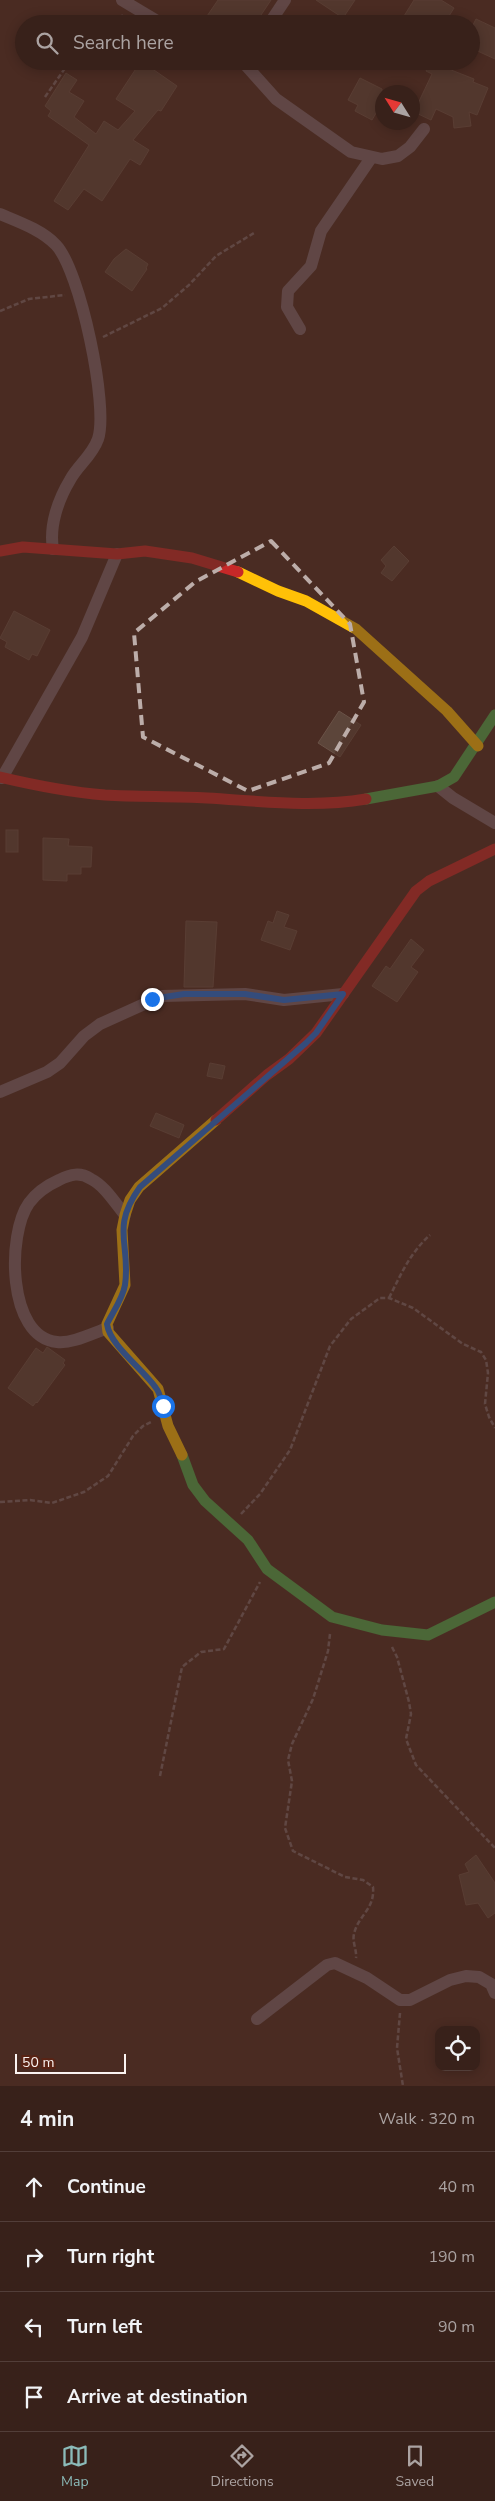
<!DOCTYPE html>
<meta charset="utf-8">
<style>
body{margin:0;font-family:"Nunito Sans",sans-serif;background:#432e27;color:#f1f3f6}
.controls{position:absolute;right:15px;bottom:15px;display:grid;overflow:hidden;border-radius:10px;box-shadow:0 2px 12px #0003}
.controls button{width:45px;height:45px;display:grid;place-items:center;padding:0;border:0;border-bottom:1px solid #523e39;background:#38211a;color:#f1f3f6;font:25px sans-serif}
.compass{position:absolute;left:375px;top:85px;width:45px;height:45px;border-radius:50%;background:#38211a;box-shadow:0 2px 12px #0003;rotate:307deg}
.scale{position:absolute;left:15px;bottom:12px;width:111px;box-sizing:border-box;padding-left:5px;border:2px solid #faf3f1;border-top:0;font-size:14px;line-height:18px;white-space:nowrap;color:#faf3f1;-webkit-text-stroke:4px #592314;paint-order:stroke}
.stop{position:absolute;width:15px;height:15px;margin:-11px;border:4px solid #1a73e8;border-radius:50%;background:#fff}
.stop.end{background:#1a73e8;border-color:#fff;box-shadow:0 1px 5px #0008}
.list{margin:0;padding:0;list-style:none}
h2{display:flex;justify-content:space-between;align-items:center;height:65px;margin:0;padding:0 20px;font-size:21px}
h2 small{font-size:16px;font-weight:400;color:#aba3a2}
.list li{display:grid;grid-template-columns:32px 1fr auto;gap:15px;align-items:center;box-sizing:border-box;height:70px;padding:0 20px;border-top:1px solid #523e39}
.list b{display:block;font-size:19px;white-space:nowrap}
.list em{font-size:16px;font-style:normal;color:#aba3a2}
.icon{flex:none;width:28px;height:28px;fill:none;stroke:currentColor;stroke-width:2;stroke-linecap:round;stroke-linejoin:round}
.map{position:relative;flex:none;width:495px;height:2086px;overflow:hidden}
.search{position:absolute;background:#38211a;box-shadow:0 2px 12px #0003;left:15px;right:15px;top:15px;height:55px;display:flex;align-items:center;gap:12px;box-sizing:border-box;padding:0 18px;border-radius:28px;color:#aba3a2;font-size:19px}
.sheet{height:345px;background:#38211a}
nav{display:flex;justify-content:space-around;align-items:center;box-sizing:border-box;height:70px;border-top:1px solid #523e39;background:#38211a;font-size:14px;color:#aba3a2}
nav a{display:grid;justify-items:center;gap:2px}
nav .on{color:#8bbbb9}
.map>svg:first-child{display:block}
</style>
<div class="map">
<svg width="495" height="2086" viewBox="0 0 495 2086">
<rect width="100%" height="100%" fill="#4a2c23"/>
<!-- building -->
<g fill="#5c453a" stroke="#6a5247">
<polygon points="218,0 271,0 255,24 213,24 205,19"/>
<polygon points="316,0 355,0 343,18"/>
<polygon points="414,0 441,0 454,8 444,24 399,24"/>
<polygon points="476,19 495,28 495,59 471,48 471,29"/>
<polygon points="141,61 177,86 161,111 158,110 133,140 149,150 140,165 130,159 102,201 84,189 68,210 54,201 89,145 48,116 51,111 45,106 66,73 77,80 69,92 84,101 74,117 96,134 104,121 118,130 135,111 116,99"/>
<polygon points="431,62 474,79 473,82 488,88 477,115 469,112 471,126 454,128 453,117 436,109 431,120 414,112 432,74 426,71"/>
<polygon points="360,78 382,89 382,117 376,113 372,120 355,111 358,105 348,100"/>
<polygon points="126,249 148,264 146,268 147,269 132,291 105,272 114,259"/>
<polygon points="394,546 409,561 392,581 381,573 386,566 381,560"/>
<polygon points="14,611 50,630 37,656 32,654 29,660 5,647 7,642 0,638"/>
<polygon points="339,711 361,725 340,757 318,743"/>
<rect x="6" y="830" width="12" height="22"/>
<polygon points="43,838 69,839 68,846 92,847 91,867 81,867 81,874 67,874 67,881 43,880"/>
<polygon points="277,911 289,915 284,927 297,931 290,950 261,940 268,921 273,923"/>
<polygon points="186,921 217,922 213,987 184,987"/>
<polygon points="411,939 424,950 411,967 418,972 397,1002 372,986 386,966 390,969"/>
<polygon points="210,1063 225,1066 222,1079 207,1076"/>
<polygon points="156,1113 184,1125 179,1138 150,1126"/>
<polygon points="47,1347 65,1360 63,1363 65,1365 37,1403 36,1402 33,1406 8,1388 36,1348 43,1353"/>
<polygon points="476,1855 495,1883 495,1913 488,1918 478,1903 466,1905 459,1875 469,1872 465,1864"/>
</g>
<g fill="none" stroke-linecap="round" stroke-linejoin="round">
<!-- path -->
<g stroke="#7a686b" stroke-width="2.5" stroke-dasharray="5 2.5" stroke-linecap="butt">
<polyline points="117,24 123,15"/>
<polyline points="45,97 70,61"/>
<polyline points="0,311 29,299 65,295"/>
<polyline points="103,337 162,308 189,285 216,256 254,233"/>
<path d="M389,1298c12,-24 21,-45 41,-63"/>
<polyline points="0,1502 30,1500 52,1503 84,1492 108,1476 133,1436 143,1426 151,1422"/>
<polyline points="241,1514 260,1494 290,1450 330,1346 351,1319 380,1298 389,1298 413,1308 463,1344 481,1352 486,1360 488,1373 485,1404 489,1417 495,1428"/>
<path d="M330,1634l-2,17 -15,48 -21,45 -4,16 4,21 -7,47 8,23 52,26 18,3 10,7c2,23 -15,28 -19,47 -2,8 3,16 2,24"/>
<polyline points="392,1647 397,1657 409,1702 411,1714 406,1739 416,1765 495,1848"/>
<polyline points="160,1776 182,1667 201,1652 224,1649 260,1582"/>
<polyline points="400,2013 397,2048 403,2086"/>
</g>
<!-- street -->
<g stroke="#7a6770" stroke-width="12">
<polyline points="122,0 162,24"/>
<polyline points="269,24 285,0"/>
<polyline points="242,61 276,99 351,152 382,159 398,156 410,147 424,129"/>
<path d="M0,214c19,8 42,16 56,31 24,25 53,162 42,194 -6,17 -20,26 -28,41 -12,20 -21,46 -17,69"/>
<polyline points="300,329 287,307 288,291 311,266 321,231 371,158"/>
<polyline points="2,778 82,637 117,554"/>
<polyline points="438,786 453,798 495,823"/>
<polyline points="0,1092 47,1072 60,1063 84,1036 100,1024 162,996 245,994 284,1000 343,994"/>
<path d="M108,1328c-15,5 -36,16 -51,14 -50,-5 -50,-108 -28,-139 8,-11 19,-18 30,-23 12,-6 21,-8 32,-1 14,7 24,24 34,36"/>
<polyline points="257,2019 327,1965 335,1963 367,1978 400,2000 410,2000 450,1980 466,1976 479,1977 491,1984 495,1993"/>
</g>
<!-- fast -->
<g stroke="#4caf50" stroke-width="11">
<polyline points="366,799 438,786 454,777 495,715"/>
<polyline points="182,1455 193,1485 205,1501 248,1540 267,1569 332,1617 382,1630 428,1635 495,1602"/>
</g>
<!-- slow -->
<g stroke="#ffc107" stroke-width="11">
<polyline points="238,572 278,591 306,601 356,629 447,711 478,746"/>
<polyline points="182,1455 168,1426 158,1389 108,1332 107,1324 125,1285 122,1230 125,1215 130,1200 139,1187 216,1120"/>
</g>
<!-- jam -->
<g stroke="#c62828" stroke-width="11">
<polyline points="0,551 23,547 117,554 145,551 192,558 238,572"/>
<path d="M0,777c34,8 69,15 105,18 34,2 68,1 102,3 53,3 106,10 159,1"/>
<polyline points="216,1120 267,1075 289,1059 316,1033 416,891 429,881 495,849"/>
</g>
</g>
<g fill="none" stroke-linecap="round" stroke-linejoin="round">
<!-- route -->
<path stroke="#1a73e8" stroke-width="6" d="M152,999l32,-5h61l39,6 59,-6 -27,39 -10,10 -166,144c-30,42 -9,56 -15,98 -2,13 -12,27 -18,39 3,22 36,45 49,64 4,5 5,12 7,18"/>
</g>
<!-- marked area -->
<path d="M0 0H495V2086H0ZM271,541l79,83 14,78 -35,61 -81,28 -105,-54 -9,-104 61,-51z" fill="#4a2c23" fill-opacity=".55" fill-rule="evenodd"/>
<path fill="none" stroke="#bcada9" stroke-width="4" stroke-dasharray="10 6" stroke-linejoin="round" d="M271,541l79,83 14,78 -35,61 -81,28 -105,-54 -9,-104 61,-51z"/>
</svg>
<div class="controls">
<button><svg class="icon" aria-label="locate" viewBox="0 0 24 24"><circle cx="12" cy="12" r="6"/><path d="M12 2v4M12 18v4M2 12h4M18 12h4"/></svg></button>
</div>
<svg class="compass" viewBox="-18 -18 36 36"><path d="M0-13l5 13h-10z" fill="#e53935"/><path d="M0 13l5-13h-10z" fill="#aba3a2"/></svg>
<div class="scale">50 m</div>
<div class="stop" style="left:163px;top:1406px"></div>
<div class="stop end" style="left:152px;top:999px"></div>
<div class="search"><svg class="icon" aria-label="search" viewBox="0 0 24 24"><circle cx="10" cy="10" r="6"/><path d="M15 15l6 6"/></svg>Search here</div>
</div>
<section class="sheet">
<h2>4 min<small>Walk · 320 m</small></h2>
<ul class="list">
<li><svg class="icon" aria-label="ahead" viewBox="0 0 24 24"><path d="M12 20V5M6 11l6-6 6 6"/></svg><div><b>Continue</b></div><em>40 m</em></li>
<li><svg class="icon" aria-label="right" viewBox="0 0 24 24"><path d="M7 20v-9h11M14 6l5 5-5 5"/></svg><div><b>Turn right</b></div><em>190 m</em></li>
<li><svg class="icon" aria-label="left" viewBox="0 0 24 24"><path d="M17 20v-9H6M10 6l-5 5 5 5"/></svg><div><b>Turn left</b></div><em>90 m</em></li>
<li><svg class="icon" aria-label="arrive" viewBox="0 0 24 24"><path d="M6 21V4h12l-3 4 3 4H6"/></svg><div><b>Arrive at destination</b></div></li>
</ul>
</section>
<nav>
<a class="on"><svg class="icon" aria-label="map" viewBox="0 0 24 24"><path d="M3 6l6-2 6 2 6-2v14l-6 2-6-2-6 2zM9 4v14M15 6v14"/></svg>Map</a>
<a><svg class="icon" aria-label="directions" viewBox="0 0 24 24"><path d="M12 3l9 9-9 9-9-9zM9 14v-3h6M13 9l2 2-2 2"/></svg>Directions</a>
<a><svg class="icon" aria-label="saved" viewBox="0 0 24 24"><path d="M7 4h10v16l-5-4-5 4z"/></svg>Saved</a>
</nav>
